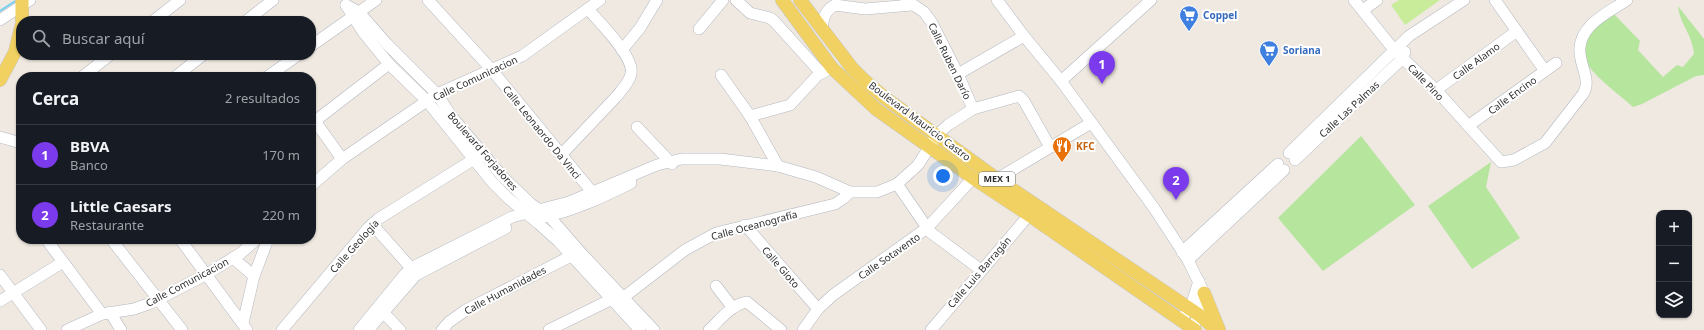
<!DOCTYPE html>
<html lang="es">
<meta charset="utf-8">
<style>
body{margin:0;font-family:"Noto Sans",sans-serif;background:#242831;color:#f1f3f6}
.controls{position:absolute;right:12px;bottom:12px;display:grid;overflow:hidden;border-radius:8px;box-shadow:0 1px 3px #0004}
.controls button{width:36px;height:36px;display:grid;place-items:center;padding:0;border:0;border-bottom:1px solid #363941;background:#171b24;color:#f1f3f6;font:20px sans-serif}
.you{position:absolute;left:943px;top:176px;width:14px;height:14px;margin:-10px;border:3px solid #fff;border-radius:50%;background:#1a73e8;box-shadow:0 0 0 6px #1a73e833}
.badge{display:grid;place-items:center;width:26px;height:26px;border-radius:50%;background:#7c3aed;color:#fff;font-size:13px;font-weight:700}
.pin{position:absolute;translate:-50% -33px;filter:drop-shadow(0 1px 2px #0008)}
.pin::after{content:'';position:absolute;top:21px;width:14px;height:12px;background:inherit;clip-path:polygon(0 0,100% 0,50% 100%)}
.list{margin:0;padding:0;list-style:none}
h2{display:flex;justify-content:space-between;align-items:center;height:52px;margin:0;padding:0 16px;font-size:17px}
h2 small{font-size:13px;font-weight:400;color:#9ea1a6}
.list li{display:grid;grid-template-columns:26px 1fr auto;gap:12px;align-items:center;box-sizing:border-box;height:60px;padding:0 16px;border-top:1px solid #363941}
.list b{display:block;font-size:15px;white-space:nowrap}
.list p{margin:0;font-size:13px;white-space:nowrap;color:#9ea1a6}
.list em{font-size:13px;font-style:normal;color:#9ea1a6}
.icon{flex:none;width:22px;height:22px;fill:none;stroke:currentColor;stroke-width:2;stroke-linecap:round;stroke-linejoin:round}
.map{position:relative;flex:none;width:1704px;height:330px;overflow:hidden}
.search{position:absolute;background:#171b24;box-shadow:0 1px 3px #0004;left:16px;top:16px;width:300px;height:44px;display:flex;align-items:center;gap:10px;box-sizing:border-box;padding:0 14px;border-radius:16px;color:#9ea1a6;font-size:15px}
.panel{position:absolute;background:#171b24;box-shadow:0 1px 3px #0004;left:16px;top:72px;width:300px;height:172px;border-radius:16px}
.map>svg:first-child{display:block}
</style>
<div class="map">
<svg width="1704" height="330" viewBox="0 0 1704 330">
<rect width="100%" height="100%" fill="#efe9e1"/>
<!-- green -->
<g fill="#b6e59e">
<path d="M1678,6l26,33v36l-8,1 -54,28 -9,3c-35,-32 -81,-54 -19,-93l26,27 -2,9 25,27 14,-12 6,2 11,-13c-2,-21 -14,-29 -16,-48z"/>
<polygon points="1361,136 1415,205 1323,271 1278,218"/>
<polygon points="1491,162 1486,187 1520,238 1472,269 1428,206"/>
</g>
<!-- pitch -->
<polygon fill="#c9ec9a" points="1399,0 1440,0 1405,25 1391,5"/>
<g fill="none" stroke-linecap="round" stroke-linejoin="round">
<!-- stream -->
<polyline stroke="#75cff0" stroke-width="2" points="0,11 17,0"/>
<defs>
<g id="minor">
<polyline points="428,0 491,69 592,192"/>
<polyline points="736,0 750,13 770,18 774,21 821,73"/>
<polyline points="906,0 924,12 932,23 958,74 973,109"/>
<polyline points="997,0 1024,36 1061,81 1154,208 1188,260 1204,293 1202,309 1192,328"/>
<path d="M1354,0l41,51 41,39 65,72 13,-2 31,-17 38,-49c13,-20 -19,-40 8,-69 10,-10 24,-17 36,-25"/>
<polyline points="1495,0 1545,71"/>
<polyline points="346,5 359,12 387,44 437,94 452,117 502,176 531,204 549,216 582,254 654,330"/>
<polyline points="346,5 363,32 389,64 427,101 492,182 508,198 539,224 558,241 640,330"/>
<polyline points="1363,10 1377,0"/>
<polyline points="0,20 30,0"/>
<polyline points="153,21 180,0"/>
<polyline points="246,21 273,0"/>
<polyline points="699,29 723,0"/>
<path d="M822,29c1,-10 3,-19 13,-24l30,4 47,-4"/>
<polyline points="311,46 376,0"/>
<polyline points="622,50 640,28 657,0"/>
<polyline points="958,74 1024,36"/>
<polyline points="721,75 750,116 778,166"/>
<polyline points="82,77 110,55"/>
<polyline points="175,77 203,55"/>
<polyline points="267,77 298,55"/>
<polyline points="1061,81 1151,0"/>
<polyline points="1436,90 1517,31"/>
<polyline points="750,116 790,105 818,75 826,71"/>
<polyline points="315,121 342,159"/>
<polyline points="311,124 389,64"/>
<polyline points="1468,126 1556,63"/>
<polyline points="637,127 672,164"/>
<polyline points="0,137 21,143"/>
<polyline points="1289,153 1409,36 1464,0"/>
<path d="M561,155l55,-58c5,-6 13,-14 15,-23 4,-17 -32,-52 -43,-65"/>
<polyline points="1295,160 1403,58 1405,52"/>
<polyline points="997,179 1091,123"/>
<polyline points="897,184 930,232 981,270"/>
<polyline points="311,186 342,159 437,94 522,56 600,0"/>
<path d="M543,217c31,-6 60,-20 88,-34"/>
<polyline points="372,224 411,268"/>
<polyline points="745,225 818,309"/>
<polyline points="46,239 102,314"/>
<polyline points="111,239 182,330"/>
<polyline points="180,239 247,330"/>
<polyline points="1182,252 1278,164"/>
<polyline points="233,258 254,276"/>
<polyline points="1188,260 1284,170"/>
<polyline points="0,275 41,330"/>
<polyline points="716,286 733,308"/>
<polyline points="624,297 685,250 716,233 835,204 844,198 850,192"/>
<polyline points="0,301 63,262"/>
<polyline points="110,312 121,330"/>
<polyline points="383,312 400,330"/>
<polyline points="1181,321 1192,303 1199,281"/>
<polyline points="243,323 254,276 268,239"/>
<polyline points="369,329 416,275 506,228"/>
<polyline points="67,330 102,314 134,309 151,303 207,274 241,253 257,239"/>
<polyline points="282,330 368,228 378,219 479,156"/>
<polyline points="359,330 405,274 415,266 512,217 569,202 657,165 682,159 720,159 778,166 816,177 850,192 877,192 897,184 918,165 937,135 948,125 973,109 1019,96 1024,101 1050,147"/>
<polyline points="442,330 449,322 466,310 571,256"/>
<polyline points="549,330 612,299"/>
<path d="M709,330c11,-10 23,-26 38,-28l34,28"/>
<polyline points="803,330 818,309 833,295 927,228 973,178"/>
<polyline points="931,330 1029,215"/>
</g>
<g id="major">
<polyline points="782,0 832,68 876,109 973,178 1029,215 1195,330"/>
<polyline points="800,0 852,68 864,80 885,98 997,179 1199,315 1217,330"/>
<polyline points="22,21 22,0"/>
<polyline points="0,80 15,52 21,27"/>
<polyline points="1204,293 1219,330"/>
</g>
</defs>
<!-- minor casing -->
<use href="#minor" stroke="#b4b7c1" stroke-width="12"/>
<!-- major casing -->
<use href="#major" stroke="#c9c9c9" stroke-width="14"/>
<!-- minor -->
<use href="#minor" stroke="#fff" stroke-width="11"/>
<!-- major -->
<use href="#major" stroke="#f2d163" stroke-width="13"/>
</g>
<!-- icons -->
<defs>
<symbol id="supermarket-pin" viewBox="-11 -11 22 30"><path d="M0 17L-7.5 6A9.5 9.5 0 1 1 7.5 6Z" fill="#3f7fe0" stroke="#fff"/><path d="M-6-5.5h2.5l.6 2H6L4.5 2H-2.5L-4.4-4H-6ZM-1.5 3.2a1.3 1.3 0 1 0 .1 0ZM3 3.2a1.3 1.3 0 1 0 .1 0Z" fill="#fff"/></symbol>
<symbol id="restaurant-pin" viewBox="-11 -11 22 30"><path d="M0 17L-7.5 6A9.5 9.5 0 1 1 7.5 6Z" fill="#e8710a" stroke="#fff"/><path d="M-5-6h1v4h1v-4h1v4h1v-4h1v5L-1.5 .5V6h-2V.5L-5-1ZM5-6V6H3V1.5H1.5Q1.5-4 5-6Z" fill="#fff"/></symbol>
</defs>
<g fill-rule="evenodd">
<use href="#supermarket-pin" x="1178" y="4" width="22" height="30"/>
<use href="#supermarket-pin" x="1258" y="39" width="22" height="30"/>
<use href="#restaurant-pin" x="1051" y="135" width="22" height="30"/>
</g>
<g text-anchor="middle" stroke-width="4" stroke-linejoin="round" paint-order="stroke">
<!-- shield labels -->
<rect fill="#fff" stroke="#6d6d6d" stroke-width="1" x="979" y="172" width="36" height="14" rx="3"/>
<g font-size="9" font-weight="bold" fill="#2e2e2e">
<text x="997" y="182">MEX 1</text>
</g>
<!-- shop labels -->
<g font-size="10" font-weight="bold" fill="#366cbe" stroke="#fff" text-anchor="start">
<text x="1203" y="19">Coppel</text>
<text x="1283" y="54">Soriana</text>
</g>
<!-- street labels -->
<g font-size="10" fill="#2e2e2e" stroke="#fff">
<text transform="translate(950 61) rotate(64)" y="4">Calle Ruben Darío</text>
<text transform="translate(1476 61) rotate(-36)" y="4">Calle Alamo</text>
<text transform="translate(475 78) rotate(-25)" y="4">Calle Comunicacion</text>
<text transform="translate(1426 82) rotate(46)" y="4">Calle Pino</text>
<text transform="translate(1512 95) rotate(-36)" y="4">Calle Encino</text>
<text transform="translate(1349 109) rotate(-43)" y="4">Calle Las Palmas</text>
<text transform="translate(920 121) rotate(37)" y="4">Boulevard Mauricio Castro</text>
<text transform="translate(542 132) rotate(51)" y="4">Calle Leonaordo Da Vinci</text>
<text transform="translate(483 151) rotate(49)" y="4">Boulevard Forjadores</text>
<text transform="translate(754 225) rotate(-15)" y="4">Calle Oceanografía</text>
<text transform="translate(354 246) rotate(-48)" y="4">Calle Geología</text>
<text transform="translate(889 256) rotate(-35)" y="4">Calle Sotavento</text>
<text transform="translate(781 267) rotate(49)" y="4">Calle Gioto</text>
<text transform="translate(979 272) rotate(-49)" y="4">Calle Luis Barragán</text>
<text transform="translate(187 282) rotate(-28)" y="4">Calle Comunicacion</text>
<text transform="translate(505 290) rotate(-28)" y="4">Calle Humanidades</text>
</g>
<!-- food labels -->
<g font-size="10" font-weight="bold" fill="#c56008" stroke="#fff" text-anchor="start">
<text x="1076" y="150">KFC</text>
</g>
</g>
</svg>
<div class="controls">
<button>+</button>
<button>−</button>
<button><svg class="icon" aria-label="layers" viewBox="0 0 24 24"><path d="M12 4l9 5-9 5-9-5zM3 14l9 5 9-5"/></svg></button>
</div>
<div class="you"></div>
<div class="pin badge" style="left:1102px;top:84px">1</div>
<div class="pin badge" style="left:1176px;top:200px">2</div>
<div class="search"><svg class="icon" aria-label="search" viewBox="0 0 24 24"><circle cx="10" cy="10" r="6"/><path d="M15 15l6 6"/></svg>Buscar aquí</div>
<section class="panel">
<h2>Cerca<small>2 resultados</small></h2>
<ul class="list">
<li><span class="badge">1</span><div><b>BBVA</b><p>Banco</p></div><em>170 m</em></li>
<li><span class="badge">2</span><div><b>Little Caesars</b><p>Restaurante</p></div><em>220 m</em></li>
</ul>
</section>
</div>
